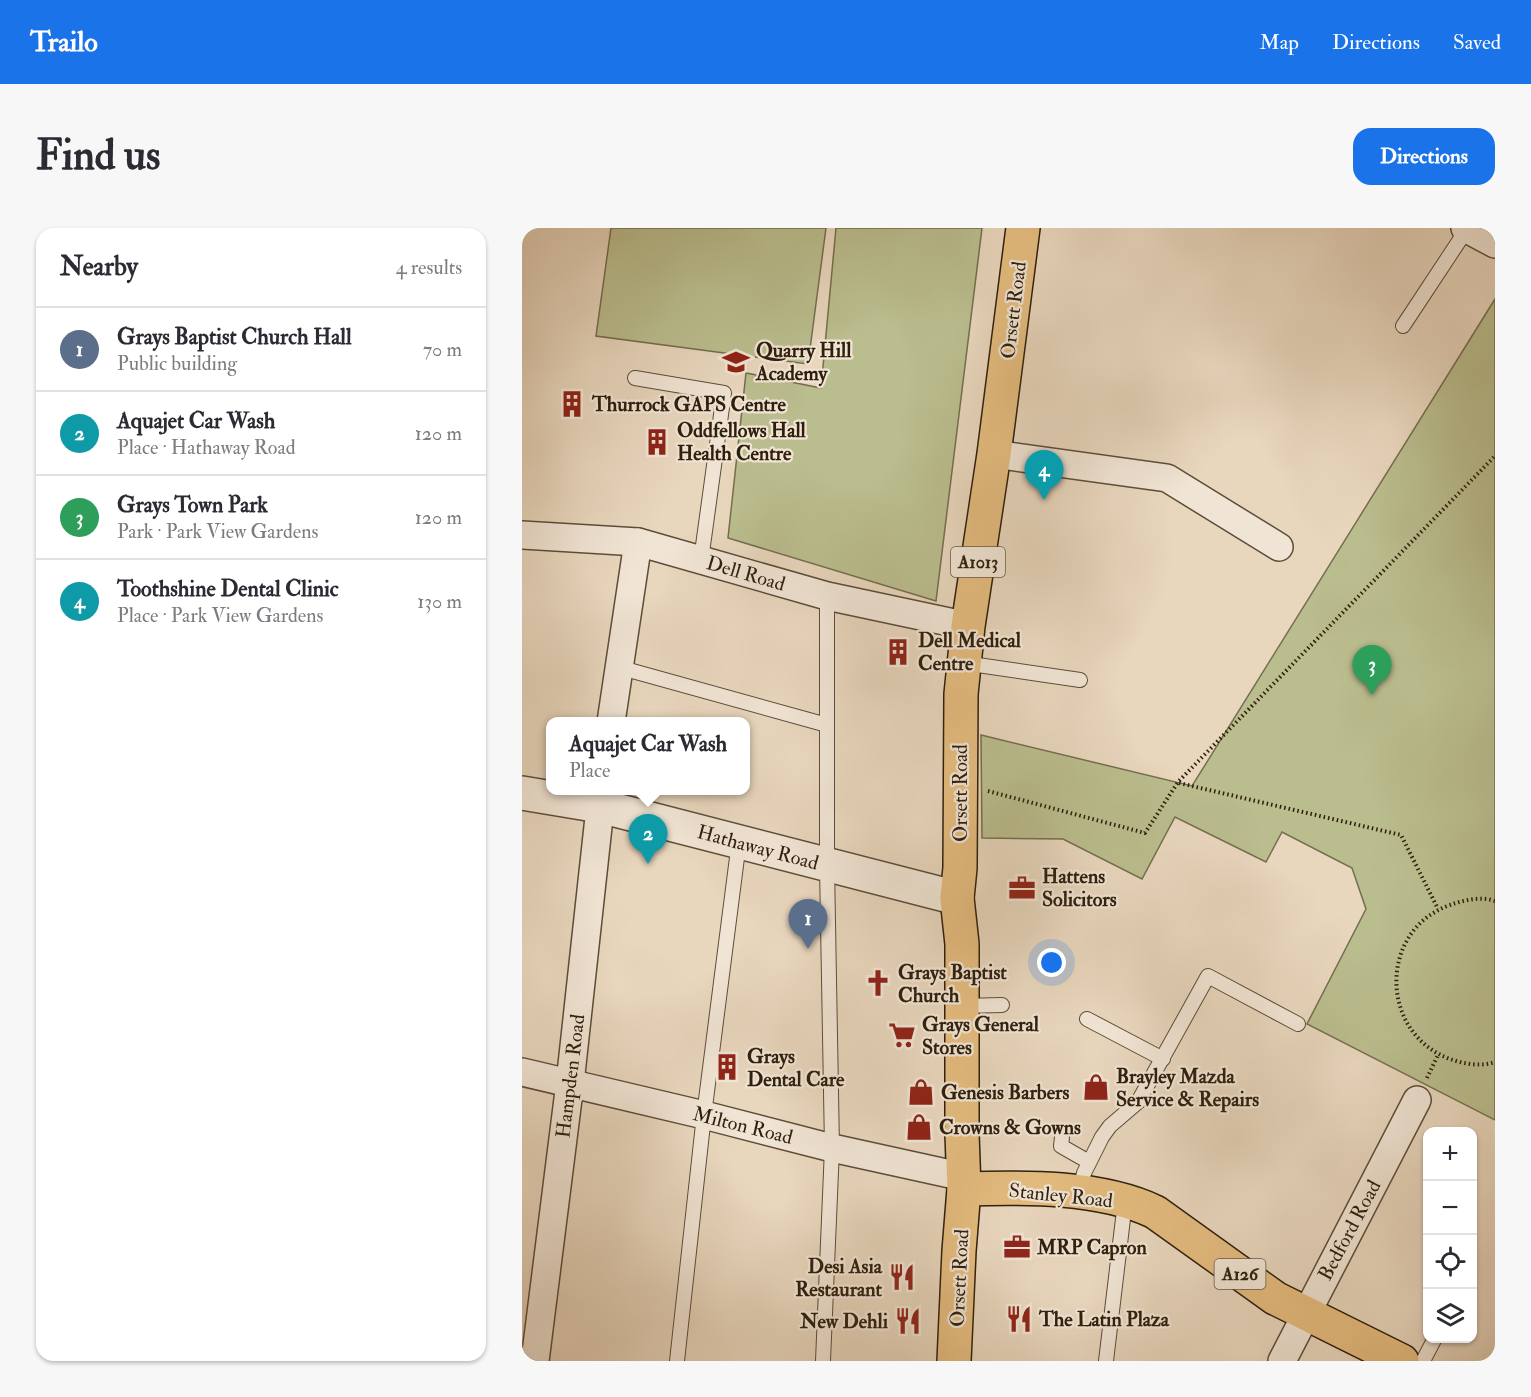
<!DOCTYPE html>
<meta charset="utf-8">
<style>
body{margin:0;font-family:"IM FELL Double Pica",serif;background:#f7f7f7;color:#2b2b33}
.controls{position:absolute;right:18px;bottom:18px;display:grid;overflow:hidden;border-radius:12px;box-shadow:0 2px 4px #0004}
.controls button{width:54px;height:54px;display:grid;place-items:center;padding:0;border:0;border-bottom:2px solid #e1e1e2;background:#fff;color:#2b2b33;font:30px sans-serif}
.you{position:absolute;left:530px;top:735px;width:21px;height:21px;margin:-15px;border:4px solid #fff;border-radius:50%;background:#1a73e8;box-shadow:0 0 0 9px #1a73e833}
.badge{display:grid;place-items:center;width:39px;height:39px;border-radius:50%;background:#1a73e8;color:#fff;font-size:20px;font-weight:700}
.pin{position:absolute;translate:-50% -50px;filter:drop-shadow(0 2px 3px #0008)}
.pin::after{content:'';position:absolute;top:32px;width:21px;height:18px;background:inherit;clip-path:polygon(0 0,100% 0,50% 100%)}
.popup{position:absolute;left:24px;top:489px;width:204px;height:78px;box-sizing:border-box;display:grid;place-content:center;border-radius:12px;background:#fff;filter:drop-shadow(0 2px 4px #0005);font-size:20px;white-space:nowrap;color:#7c7c81}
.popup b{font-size:22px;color:#2b2b33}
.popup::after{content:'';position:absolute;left:50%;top:100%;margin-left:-12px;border:12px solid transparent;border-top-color:#fff}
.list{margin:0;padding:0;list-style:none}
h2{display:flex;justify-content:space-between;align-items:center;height:78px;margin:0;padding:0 24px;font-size:26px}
h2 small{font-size:20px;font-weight:400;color:#7c7c81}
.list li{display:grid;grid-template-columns:39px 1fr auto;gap:18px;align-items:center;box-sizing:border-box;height:84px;padding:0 24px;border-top:2px solid #e1e1e2}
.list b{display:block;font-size:22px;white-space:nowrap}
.list p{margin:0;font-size:20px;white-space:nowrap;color:#7c7c81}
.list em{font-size:20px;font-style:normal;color:#7c7c81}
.icon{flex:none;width:33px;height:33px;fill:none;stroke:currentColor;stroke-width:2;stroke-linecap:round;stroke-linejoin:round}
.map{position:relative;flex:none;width:973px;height:1133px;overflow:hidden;border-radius:18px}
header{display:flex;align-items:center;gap:36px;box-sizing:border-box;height:84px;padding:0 30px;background:#1a73e8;color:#fff}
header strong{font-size:28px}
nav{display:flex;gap:33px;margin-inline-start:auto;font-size:21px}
.intro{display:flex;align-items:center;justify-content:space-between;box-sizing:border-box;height:144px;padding:0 36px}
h1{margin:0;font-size:42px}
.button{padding:15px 27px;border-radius:18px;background:#1a73e8;color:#fff;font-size:21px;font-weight:700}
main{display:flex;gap:36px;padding:0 36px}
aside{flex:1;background:#fff;border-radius:18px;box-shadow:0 2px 4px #0004}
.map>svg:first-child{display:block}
</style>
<header>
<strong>Trailo</strong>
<nav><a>Map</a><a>Directions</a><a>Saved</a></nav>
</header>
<div class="intro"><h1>Find us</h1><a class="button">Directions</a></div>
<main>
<aside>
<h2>Nearby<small>4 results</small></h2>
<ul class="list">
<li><span class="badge" style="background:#5c6f8a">1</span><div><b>Grays Baptist Church Hall</b><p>Public building</p></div><em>70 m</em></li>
<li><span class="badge" style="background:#0f9aa8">2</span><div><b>Aquajet Car Wash</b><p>Place · Hathaway Road</p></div><em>120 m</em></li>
<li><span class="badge" style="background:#2e9e5b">3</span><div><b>Grays Town Park</b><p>Park · Park View Gardens</p></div><em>120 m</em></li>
<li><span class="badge" style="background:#0f9aa8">4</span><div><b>Toothshine Dental Clinic</b><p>Place · Park View Gardens</p></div><em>130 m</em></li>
</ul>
</aside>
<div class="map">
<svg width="973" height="1133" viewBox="0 0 973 1133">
<rect width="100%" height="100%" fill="#e8d6bd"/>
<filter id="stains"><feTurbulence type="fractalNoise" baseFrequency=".00333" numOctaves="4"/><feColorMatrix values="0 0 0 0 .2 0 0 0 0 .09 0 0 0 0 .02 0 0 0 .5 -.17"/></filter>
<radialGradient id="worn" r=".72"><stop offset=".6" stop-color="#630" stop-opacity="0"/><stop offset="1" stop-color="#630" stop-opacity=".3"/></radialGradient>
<!-- green -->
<g fill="#babd8e" stroke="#746e4e" stroke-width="1.5">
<polygon points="89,0 304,0 286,136 74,108"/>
<polygon points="314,0 460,0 414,373 206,310 224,145 299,160"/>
<polygon points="973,71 973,892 785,796 844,681 830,640 760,604 744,634 653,589 620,651 541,611 460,610 459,507 670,558"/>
</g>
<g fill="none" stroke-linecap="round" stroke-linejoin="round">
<defs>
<g id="service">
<polyline points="881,98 945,1"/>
<polyline points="113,150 202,165 179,332"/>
<polyline points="442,435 558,452"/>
<polyline points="96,439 305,497"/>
<polyline points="440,778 480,777"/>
<polyline points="565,791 641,831"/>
<polyline points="540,909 539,918 567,934"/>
<polyline points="557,964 562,945 580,909 588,898 616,874 686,748 776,796"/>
<polyline points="155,1133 182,887 217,614"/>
<polyline points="301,1133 310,920 305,638 305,368"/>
<polyline points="584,1133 603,974"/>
<polyline points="901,1133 913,1110"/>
</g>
<g id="minor">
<polyline points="943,0 973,16"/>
<polyline points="472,226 645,250 757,319"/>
<polyline points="0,307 116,314 305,368 446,398"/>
<polyline points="89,494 116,314"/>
<polyline points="0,844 182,887 310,920 442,949"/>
<polyline points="13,1133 48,855 80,562"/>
<polyline points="760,1133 895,872"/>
</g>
<polyline id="tertiary" points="0,565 78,578 435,670"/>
<g id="primary">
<path d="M442,961c60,-2 137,-3 191,23l120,86 127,63"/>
<polyline points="432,1133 437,1023 442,961 440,906 440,716 435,670 438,640 439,466 446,398 472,226 501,0"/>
</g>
</defs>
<!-- service casing -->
<use href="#service" stroke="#5c4d39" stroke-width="16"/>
<!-- minor casing -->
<use href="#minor" stroke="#5c4d39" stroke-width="30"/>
<!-- tertiary casing -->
<use href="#tertiary" stroke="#5c4d39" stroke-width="36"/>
<!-- primary casing -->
<use href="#primary" stroke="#2e1f0d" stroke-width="36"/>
<!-- path -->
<g stroke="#2e1f0d" stroke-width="4" stroke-dasharray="1.5 3" stroke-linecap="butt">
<polyline points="657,555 879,607 916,681"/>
<polyline points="466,563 623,605 656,554 973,228"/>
<path d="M973,673c-14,-5 -31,-1 -45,4 -72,25 -71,128 0,154 14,5 31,8 45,3"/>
<polyline points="905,850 916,827"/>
</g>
<!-- service -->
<use href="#service" stroke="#f0e4d4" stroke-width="14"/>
<!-- minor -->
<use href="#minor" stroke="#f0e4d4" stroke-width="27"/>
<!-- tertiary -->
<use href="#tertiary" stroke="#f0e4d4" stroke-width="33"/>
<!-- primary -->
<use href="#primary" stroke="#e4bb7e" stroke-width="33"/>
</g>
<!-- icons -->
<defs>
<symbol id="school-bare" viewBox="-9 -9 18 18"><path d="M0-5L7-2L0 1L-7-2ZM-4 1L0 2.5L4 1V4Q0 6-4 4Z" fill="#8f2418" stroke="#f0e4d4" stroke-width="2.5" paint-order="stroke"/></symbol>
<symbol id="building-bare" viewBox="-9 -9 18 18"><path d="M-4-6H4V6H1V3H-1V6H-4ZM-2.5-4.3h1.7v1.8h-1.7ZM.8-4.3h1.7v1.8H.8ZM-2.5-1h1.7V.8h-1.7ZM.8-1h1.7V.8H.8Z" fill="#8f2418" stroke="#f0e4d4" stroke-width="2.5" paint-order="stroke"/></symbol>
<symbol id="office-bare" viewBox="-9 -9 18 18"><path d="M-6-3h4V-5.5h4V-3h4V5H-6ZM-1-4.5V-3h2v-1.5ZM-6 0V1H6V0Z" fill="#8f2418" stroke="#f0e4d4" stroke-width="2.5" paint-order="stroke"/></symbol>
<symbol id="church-bare" viewBox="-9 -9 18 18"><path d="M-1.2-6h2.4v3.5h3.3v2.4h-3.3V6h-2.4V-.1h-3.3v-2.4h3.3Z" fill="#8f2418" stroke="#f0e4d4" stroke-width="2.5" paint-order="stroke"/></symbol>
<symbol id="supermarket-bare" viewBox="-9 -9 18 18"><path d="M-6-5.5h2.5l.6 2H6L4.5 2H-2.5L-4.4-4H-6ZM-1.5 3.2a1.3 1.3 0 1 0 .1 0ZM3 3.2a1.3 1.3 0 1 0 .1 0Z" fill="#8f2418" stroke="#f0e4d4" stroke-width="2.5" paint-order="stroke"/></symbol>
<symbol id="shop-bare" viewBox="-9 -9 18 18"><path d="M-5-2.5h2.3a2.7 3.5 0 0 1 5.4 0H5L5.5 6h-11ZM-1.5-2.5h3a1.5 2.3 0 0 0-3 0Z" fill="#8f2418" stroke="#f0e4d4" stroke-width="2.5" paint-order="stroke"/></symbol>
<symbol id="restaurant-bare" viewBox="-9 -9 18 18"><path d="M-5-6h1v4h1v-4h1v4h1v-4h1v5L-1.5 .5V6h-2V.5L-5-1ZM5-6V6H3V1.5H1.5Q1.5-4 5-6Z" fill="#8f2418" stroke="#f0e4d4" stroke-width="2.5" paint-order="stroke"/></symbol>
</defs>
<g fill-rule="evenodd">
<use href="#school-bare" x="195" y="115" width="38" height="38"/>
<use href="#building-bare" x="31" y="157" width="38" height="38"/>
<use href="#building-bare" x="116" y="195" width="38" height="38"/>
<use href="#building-bare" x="357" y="405" width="38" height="38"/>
<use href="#office-bare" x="481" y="641" width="38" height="38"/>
<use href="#church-bare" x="337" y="736" width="38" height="38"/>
<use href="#supermarket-bare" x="361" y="788" width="38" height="38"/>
<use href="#building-bare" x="186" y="820" width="38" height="38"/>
<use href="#shop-bare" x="555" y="840" width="38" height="38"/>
<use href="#shop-bare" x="380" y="845" width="38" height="38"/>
<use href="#shop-bare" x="378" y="880" width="38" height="38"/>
<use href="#office-bare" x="476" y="1000" width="38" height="38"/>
<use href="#restaurant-bare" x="361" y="1030" width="38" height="38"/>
<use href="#restaurant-bare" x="478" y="1072" width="38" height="38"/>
<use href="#restaurant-bare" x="367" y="1074" width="38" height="38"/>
</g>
<g text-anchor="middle" stroke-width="4.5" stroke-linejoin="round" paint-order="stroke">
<!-- shield labels -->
<g fill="#f0e4d4" stroke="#685a49" stroke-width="1.5">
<rect x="429" y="319" width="54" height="30" rx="4.5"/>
<rect x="692.5" y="1031" width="51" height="30" rx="4.5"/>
</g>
<g font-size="18" font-weight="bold" fill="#2e1f0d">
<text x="456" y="340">A1013</text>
<text x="718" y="1052">A126</text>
</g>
<!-- street labels -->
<g font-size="20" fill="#2e1f0d" stroke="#f0e4d4">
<text transform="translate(491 82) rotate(-83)" y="7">Orsett Road</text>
<text transform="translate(224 345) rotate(16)" y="7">Dell Road</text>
<text transform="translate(438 565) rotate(-90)" y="7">Orsett Road</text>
<text transform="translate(236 619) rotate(15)" y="7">Hathaway Road</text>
<text transform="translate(48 848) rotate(-83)" y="7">Hampden Road</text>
<text transform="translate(221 897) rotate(14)" y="7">Milton Road</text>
<text transform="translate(539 967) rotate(6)" y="7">Stanley Road</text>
<text transform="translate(827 1002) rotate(-62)" y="7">Bedford Road</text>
<text transform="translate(437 1050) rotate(-87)" y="7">Orsett Road</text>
</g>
<!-- poi labels -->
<g font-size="20" font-weight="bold" fill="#2e1f0d" stroke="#f0e4d4" text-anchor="start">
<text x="234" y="129">Quarry Hill<tspan x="234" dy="23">Academy</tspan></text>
<text x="70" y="183">Thurrock GAPS Centre</text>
<text x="155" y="209">Oddfellows Hall<tspan x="155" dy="23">Health Centre</tspan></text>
<text x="396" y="419">Dell Medical<tspan x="396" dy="23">Centre</tspan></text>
<text x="520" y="655">Hattens<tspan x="520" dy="23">Solicitors</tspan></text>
<text x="376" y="751">Grays Baptist<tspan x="376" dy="23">Church</tspan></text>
<text x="400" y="803">Grays General<tspan x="400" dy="23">Stores</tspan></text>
<text x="225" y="835">Grays<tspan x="225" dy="23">Dental Care</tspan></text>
<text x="594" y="855">Brayley Mazda<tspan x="594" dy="23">Service &amp; Repairs</tspan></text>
<text x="419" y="871">Genesis Barbers</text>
<text x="417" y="906">Crowns &amp; Gowns</text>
<text x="515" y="1026">MRP Capron</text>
<text x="360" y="1045" text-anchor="end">Desi Asia<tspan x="360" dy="23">Restaurant</tspan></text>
<text x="517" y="1098">The Latin Plaza</text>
<text x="366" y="1100" text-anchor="end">New Dehli</text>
</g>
</g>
<rect width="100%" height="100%" filter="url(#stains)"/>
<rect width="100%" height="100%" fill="url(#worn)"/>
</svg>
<div class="controls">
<button>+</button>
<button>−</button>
<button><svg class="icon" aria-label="locate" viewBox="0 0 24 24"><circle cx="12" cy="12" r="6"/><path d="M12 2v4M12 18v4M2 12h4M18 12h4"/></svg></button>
<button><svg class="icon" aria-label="layers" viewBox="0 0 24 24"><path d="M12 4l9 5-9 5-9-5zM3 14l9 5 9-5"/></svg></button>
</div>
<div class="you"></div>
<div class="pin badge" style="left:286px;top:721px;background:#5c6f8a">1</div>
<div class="pin badge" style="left:126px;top:636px;background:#0f9aa8">2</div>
<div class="popup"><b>Aquajet Car Wash</b>Place</div>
<div class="pin badge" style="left:850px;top:467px;background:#2e9e5b">3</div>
<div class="pin badge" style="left:522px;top:272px;background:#0f9aa8">4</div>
</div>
</main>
